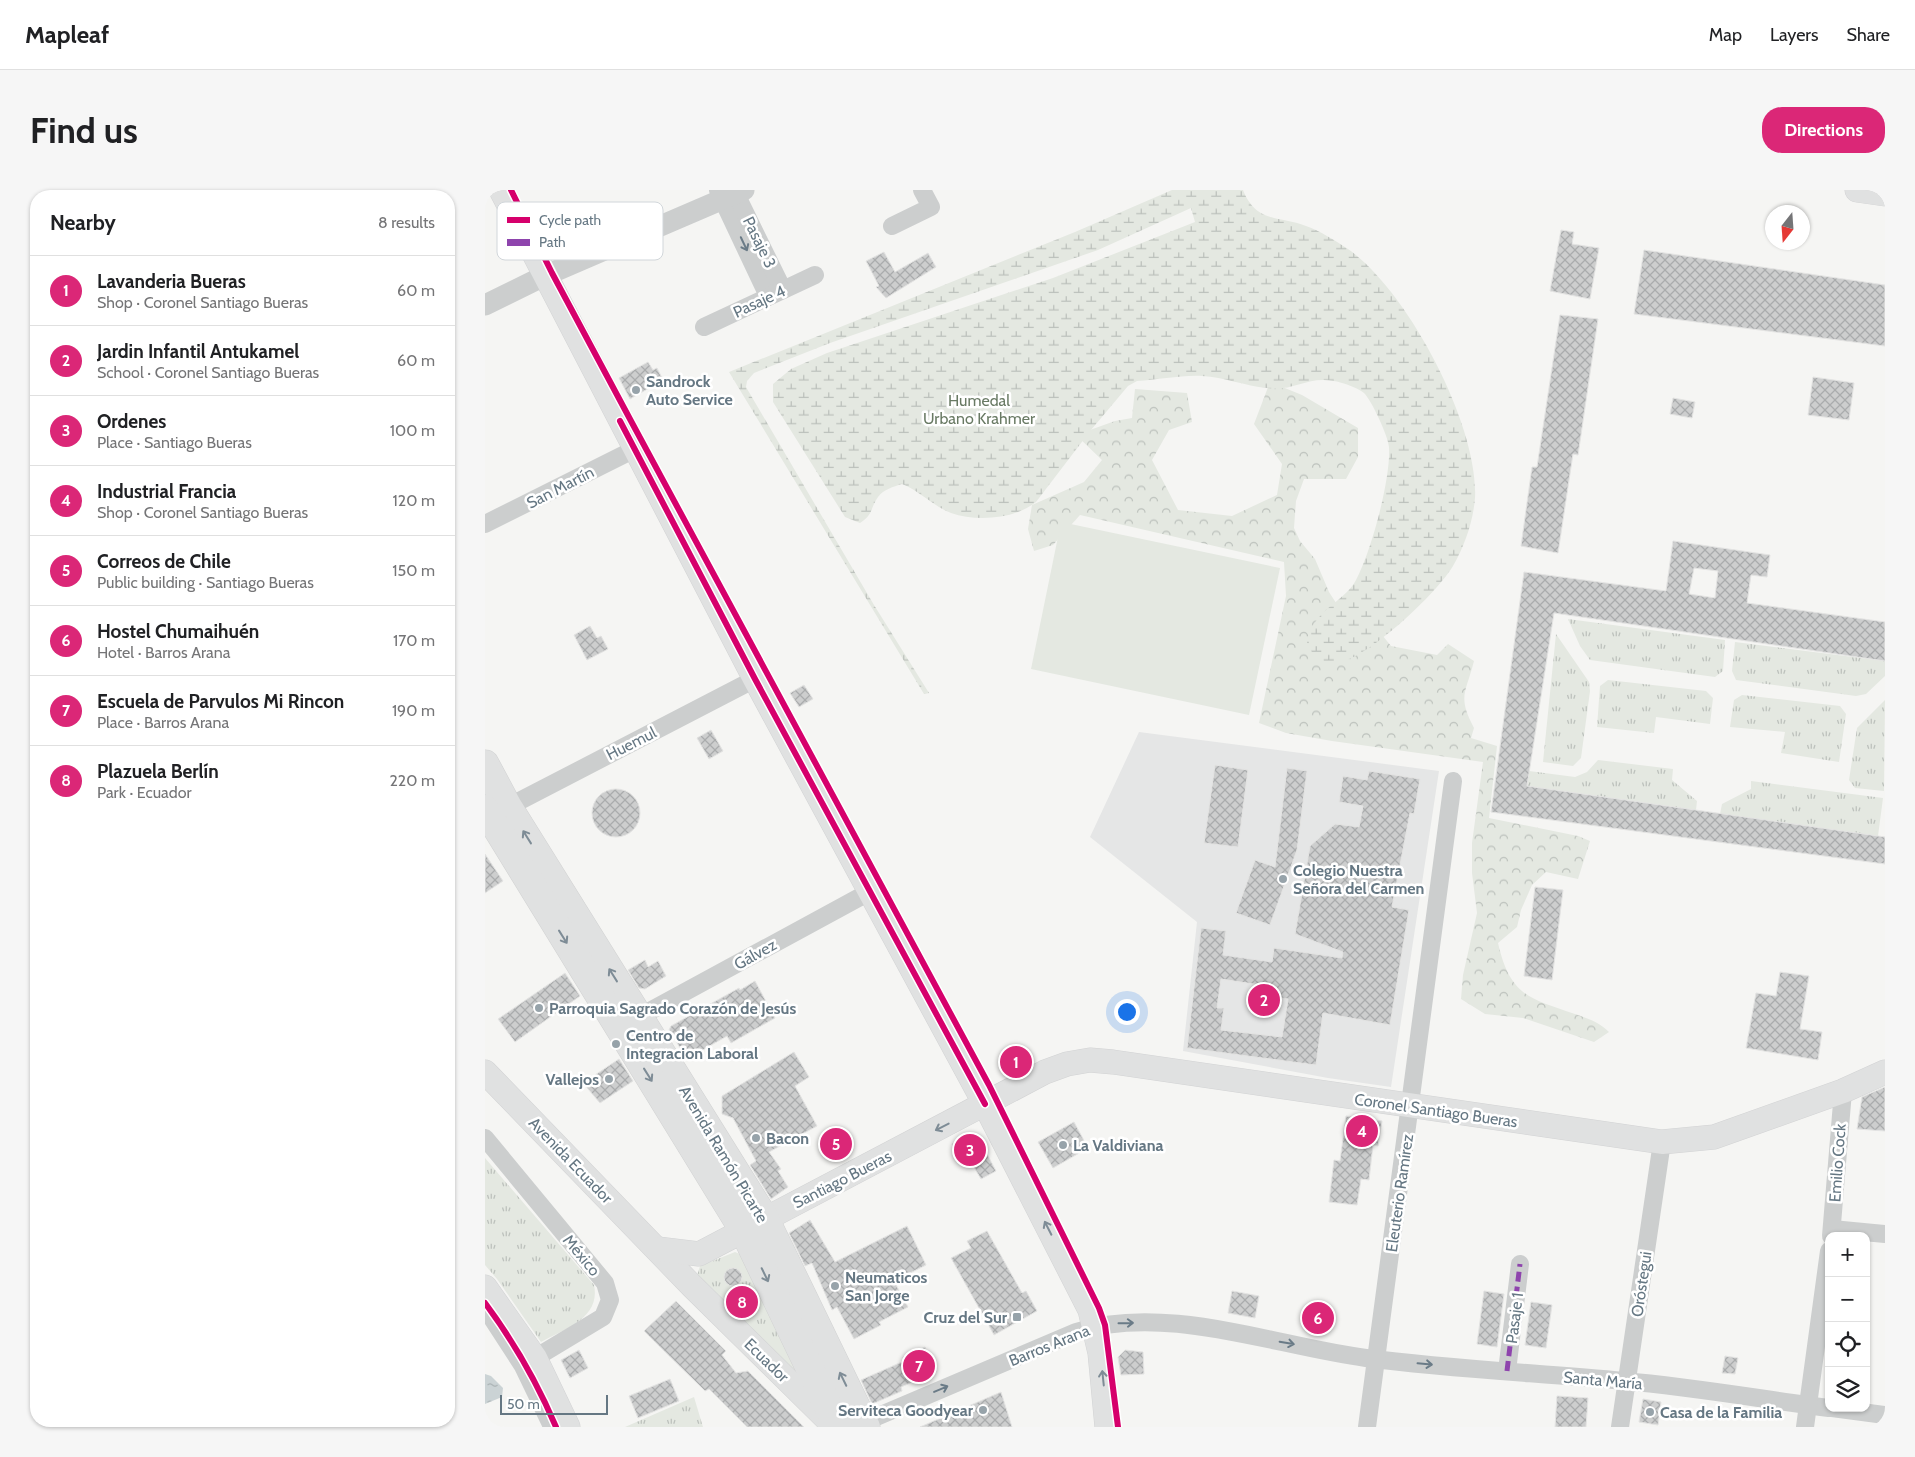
<!DOCTYPE html>
<meta charset="utf-8">
<style>
body{margin:0;font-family:Cabin,sans-serif;background:#f6f6f6;color:#202124}
.controls{position:absolute;right:15px;bottom:15px;display:grid;overflow:hidden;border-radius:10px;box-shadow:0 1px 4px #0004}
.controls button{width:45px;height:45px;display:grid;place-items:center;padding:0;border:0;border-bottom:1px solid #e0e0e0;background:#fff;color:#202124;font:25px sans-serif}
.compass{position:absolute;left:1280px;top:15px;width:45px;height:45px;border-radius:50%;background:#fff;box-shadow:0 1px 4px #0004;rotate:197deg}
.scale{position:absolute;left:15px;bottom:12px;width:108px;box-sizing:border-box;padding-left:5px;border:2px solid #657783;border-top:0;font-size:14px;line-height:18px;white-space:nowrap;color:#657783;-webkit-text-stroke:4px #fff;paint-order:stroke}
.you{position:absolute;left:641px;top:821px;width:18px;height:18px;margin:-12px;border:4px solid #fff;border-radius:50%;background:#1a73e8;box-shadow:0 0 0 8px #1a73e833}
.badge{display:grid;place-items:center;width:32px;height:32px;border-radius:50%;background:#db2777;color:#fff;font-size:16px;font-weight:700}
.pin{position:absolute;translate:-50% -50%;border:2px solid #fff;box-shadow:0 1px 5px #0006}
.list{margin:0;padding:0;list-style:none}
h2{display:flex;justify-content:space-between;align-items:center;height:65px;margin:0;padding:0 20px;font-size:21px}
h2 small{font-size:16px;font-weight:400;color:#757577}
.list li{display:grid;grid-template-columns:32px 1fr auto;gap:15px;align-items:center;box-sizing:border-box;height:70px;padding:0 20px;border-top:1px solid #e0e0e0}
.list b{display:block;font-size:19px;white-space:nowrap}
.list p{margin:0;font-size:16px;white-space:nowrap;color:#757577}
.list em{font-size:16px;font-style:normal;color:#757577}
.icon{flex:none;width:28px;height:28px;fill:none;stroke:currentColor;stroke-width:2;stroke-linecap:round;stroke-linejoin:round}
.map{position:relative;flex:none;width:1400px;height:1237px;overflow:hidden;border-radius:20px}
header{display:flex;align-items:center;gap:30px;box-sizing:border-box;height:70px;padding:0 25px;background:#fff;border-bottom:1px solid #e0e0e0}
header strong{font-size:24px}
nav{display:flex;gap:28px;margin-inline-start:auto;font-size:18px}
.intro{display:flex;align-items:center;justify-content:space-between;box-sizing:border-box;height:120px;padding:0 30px}
h1{margin:0;font-size:35px}
.button{padding:12px 22px;border-radius:20px;background:#db2777;color:#fff;font-size:18px;font-weight:700}
main{display:flex;gap:30px;padding:0 30px}
aside{flex:1;background:#fff;border-radius:20px;box-shadow:0 1px 4px #0004}
.map>svg:first-child{display:block}
</style>
<header>
<strong>Mapleaf</strong>
<nav><a>Map</a><a>Layers</a><a>Share</a></nav>
</header>
<div class="intro"><h1>Find us</h1><a class="button">Directions</a></div>
<main>
<aside>
<h2>Nearby<small>8 results</small></h2>
<ul class="list">
<li><span class="badge">1</span><div><b>Lavanderia Bueras</b><p>Shop · Coronel Santiago Bueras</p></div><em>60 m</em></li>
<li><span class="badge">2</span><div><b>Jardin Infantil Antukamel</b><p>School · Coronel Santiago Bueras</p></div><em>60 m</em></li>
<li><span class="badge">3</span><div><b>Ordenes</b><p>Place · Santiago Bueras</p></div><em>100 m</em></li>
<li><span class="badge">4</span><div><b>Industrial Francia</b><p>Shop · Coronel Santiago Bueras</p></div><em>120 m</em></li>
<li><span class="badge">5</span><div><b>Correos de Chile</b><p>Public building · Santiago Bueras</p></div><em>150 m</em></li>
<li><span class="badge">6</span><div><b>Hostel Chumaihuén</b><p>Hotel · Barros Arana</p></div><em>170 m</em></li>
<li><span class="badge">7</span><div><b>Escuela de Parvulos Mi Rincon</b><p>Place · Barros Arana</p></div><em>190 m</em></li>
<li><span class="badge">8</span><div><b>Plazuela Berlín</b><p>Park · Ecuador</p></div><em>220 m</em></li>
</ul>
</aside>
<div class="map">
<svg width="1400" height="1237" viewBox="0 0 1400 1237">
<defs>
<pattern id="grass-tufts" width="24" height="20" patternUnits="userSpaceOnUse" patternTransform="scale(1.25)"><rect width="24" height="20" fill="#e4e8e1"/><path d="M3 7l-1-3M5 7V3M7 7l1-3M15 17l-1-3M17 17v-4M19 17l1-3" fill="none" stroke="#bcc1bc"/></pattern>
<pattern id="forest-crowns" width="20" height="18" patternUnits="userSpaceOnUse" patternTransform="scale(1.25)"><rect width="20" height="18" fill="#e4e8e1"/><path d="M2 6a3 3 0 1 1 6 0M12 15a3 3 0 1 1 6 0" fill="none" stroke="#bcc1bc"/></pattern>
<pattern id="wetland-marsh" width="20" height="14" patternUnits="userSpaceOnUse" patternTransform="scale(1.25)"><rect width="20" height="14" fill="#e4e8e1"/><path d="M1 5h8M5 5V1M11 12h8M15 12V8" fill="none" stroke="#bcc1bc"/></pattern>
<pattern id="water-ripples" width="26" height="14" patternUnits="userSpaceOnUse" patternTransform="scale(1.25)"><rect width="26" height="14" fill="#cbd3d5"/><path d="M2 4q2-2 4 0t4 0M15 11q2-2 4 0t4 0" fill="none" stroke="#a8b0b2"/></pattern>
<pattern id="building-cross-hatch" width="8" height="8" patternUnits="userSpaceOnUse" patternTransform="scale(1.25)"><rect width="8" height="8" fill="#cdcece"/><path d="M0 0l8 8M0 8l8-8" fill="none" stroke="#aaacad"/></pattern>
</defs>
<rect width="100%" height="100%" fill="#f5f5f3"/>
<!-- built -->
<polygon fill="#e5e6e6" points="654,542 954,581 906,897 843,888 698,861 712,732 605,647"/>
<!-- grass -->
<g fill="url(#grass-tufts)">
<polygon points="1083,429 1240,450 1238,481 1230,487 1105,470 1095,456"/>
<polygon points="1071,444 1104,492 1105,501 1096,568 1088,576 1058,572"/>
<polygon points="1250,452 1400,471 1400,486 1381,504 1371,506 1251,490 1247,481"/>
<polygon points="1123,490 1221,501 1228,508 1225,534 1171,527 1169,543 1112,537 1115,496"/>
<polygon points="1257,505 1355,516 1361,524 1354,572 1296,563 1300,542 1245,537 1249,510"/>
<polygon points="1400,510 1399,601 1370,598 1364,590 1372,538"/>
<polygon points="1113,570 1188,579 1187,590 1212,611 1211,620 1042,596 1044,581 1090,587 1102,582"/>
<polygon points="1266,591 1398,608 1393,646 1235,624 1237,614 1266,599"/>
<path d="M0,968l109,127c7,33 -29,44 -53,57l-44,-63 -12,-14z"/>
<polygon points="250,1062 255,1064 331,1204 211,1089 215,1076"/>
<polygon points="209,1207 218,1237 140,1237"/>
</g>
<!-- forest -->
<path fill="url(#forest-crowns)" d="M785,192l32,13 56,33v29l-12,22h-42l-8,22 -2,27 6,13 15,18 14,33 9,14 36,19 17,21 46,9 11,-11 26,17c-8,32 -17,35 0,67l-3,10 26,8 -8,72 89,18 12,5 -12,38 -32,-7 -14,13 -11,25 -4,17 -19,16c12,52 30,55 77,71 14,5 24,8 34,18l-15,10 -71,-24 -38,-4 -24,-15 2,-24 14,-62 -5,-40v-30l11,-81 -151,-21 -46,-8 -27,-10 27,-127 -2,-34 -204,-47 -27,30 -19,6 -6,-22 4,-24 52,-23 18,-22 -26,-25 39,-14 17,-3 3,-29 52,4 5,29 -23,8 -17,30 26,50 54,6 45,-21 5,-31 -28,-40z"/>
<!-- wetland -->
<path fill="url(#wetland-marsh)" d="M687,0h71c13,33 36,26 63,36 14,5 30,15 42,23 59,41 131,176 127,249 -2,24 -10,47 -22,68 -15,26 -86,94 -117,97 -12,2 -30,-11 -29,-24 1,-4 4,-8 5,-11 9,-20 34,-29 44,-48 15,-28 35,-101 33,-133 -1,-11 -17,-46 -25,-54 -5,-4 -15,-8 -22,-10 -33,-10 -45,9 -75,5 -22,-2 -43,-11 -65,-12 -21,-1 -44,4 -65,5l-9,5 -37,44 -55,72c-21,17 -59,20 -85,11 -18,-7 -31,-22 -49,-29 -9,3 -18,5 -24,13 -8,11 -4,17 -18,26l-15,-6 -72,-115v-18l18,-15 36,-16 226,-75 142,-56 -4,-14 -93,42 -268,93 -76,30 -7,8 -1,6 128,218 55,88 -5,1 -195,-322 346,-140z"/>
<!-- pitch -->
<polygon fill="#e4e8e1" points="576,332 795,378 764,525 546,479"/>
<!-- water -->
<polygon fill="url(#water-ripples)" points="0,1184 6,1186 18,1198 17,1207 0,1214"/>
<!-- building -->
<g fill="url(#building-cross-hatch)" stroke="#e4e4e3" fill-rule="evenodd">
<polygon points="1076,40 1089,42 1087,54 1114,58 1105,109 1065,101"/>
<polygon points="1159,60 1400,95 1400,156 1149,124"/>
<polygon points="399,62 410,82 443,63 451,77 401,108 391,97 394,96 381,71"/>
<polygon points="1075,125 1113,129 1093,265 1088,264 1073,363 1036,356 1047,277 1052,277"/>
<polygon points="163,172 168,180 172,178 178,190 145,209 134,188"/>
<polygon points="1328,187 1369,193 1364,230 1323,225"/>
<polygon points="1188,208 1210,212 1207,228 1185,224"/>
<path d="M1188,351l97,14 -3,22 -16,-2 -4,28 138,19v39l-331,-48 -27,173 358,51v27l-394,-52 33,-240 142,19zM1209,378l24,3 -3,27 -26,-4z"/>
<polygon points="105,436 112,448 116,446 123,459 102,470 89,445"/>
<polygon points="319,495 328,509 314,517 305,503"/>
<polygon points="226,540 238,561 224,569 212,548"/>
<polygon points="730,575 763,580 753,657 719,653"/>
<polygon points="802,578 822,581 812,660 785,735 751,723 770,670 790,677"/>
<path d="M884,581l51,8 -6,35 -4,-1 -18,94 17,3 -19,115 -67,-12 -7,52 -129,-17 14,-120 25,3 -3,24 49,7 2,-14 68,10 1,-6 -48,-18 15,-88 25,-22 24,3 4,-21 -24,-4 4,-26 24,4zM736,789l52,8 -2,9 17,3 -6,38 -61,-7 3,-22h-7z"/>
<circle cx="131" cy="623" r="24"/>
<polygon points="0,664 18,691 0,703"/>
<polygon points="1050,697 1078,700 1067,790 1039,786"/>
<polygon points="160,770 163,777 173,771 181,786 160,799 154,798 143,780"/>
<polygon points="1295,782 1324,786 1315,839 1337,842 1333,870 1261,858 1271,803 1291,806"/>
<polygon points="80,783 95,806 30,852 13,829"/>
<polygon points="270,791 290,828 246,853 242,846 202,869 184,840 186,836 254,798 255,800"/>
<polygon points="309,862 324,887 310,896 332,936 284,962 296,979 293,981 303,997 286,1009 265,975 271,971 248,928 237,924 237,906"/>
<polygon points="134,869 148,891 115,913 98,893"/>
<polygon points="1400,897 1400,941 1372,939 1377,907"/>
<polygon points="861,926 897,931 893,956 888,955 884,990 876,989 872,1015 844,1012 849,970 855,971"/>
<polygon points="589,932 603,958 568,978 553,952"/>
<polygon points="486,944 492,945 511,981 496,989 483,967 476,970 467,954"/>
<polygon points="325,1030 350,1072 422,1036 441,1075 409,1091 423,1117 394,1132 396,1135 369,1149 352,1117 347,1120 327,1073 320,1076 304,1043"/>
<polygon points="502,1041 537,1103 541,1101 552,1121 509,1145 466,1068 486,1058 482,1051"/>
<circle cx="248" cy="1087" r="9"/>
<polygon points="747,1101 774,1106 770,1128 743,1123"/>
<polygon points="999,1101 1019,1104 1012,1157 992,1154"/>
<polygon points="191,1111 241,1161 237,1165 251,1183 263,1181 319,1237 262,1237 224,1199 220,1201 159,1141"/>
<polygon points="1046,1112 1067,1115 1061,1158 1040,1155"/>
<polygon points="440,1157 451,1182 416,1197 417,1201 387,1214 376,1190 419,1171 418,1167"/>
<polygon points="94,1160 103,1178 85,1188 76,1170"/>
<polygon points="640,1160 658,1162 659,1184 636,1185 633,1167"/>
<polygon points="1240,1166 1253,1168 1250,1184 1237,1183"/>
<polygon points="185,1189 194,1211 153,1228 144,1206"/>
<polygon points="516,1202 527,1237 435,1237"/>
<polygon points="1072,1206 1103,1208 1101,1237 1070,1237"/>
<polygon points="1158,1209 1176,1212 1173,1235 1154,1232"/>
</g>
<g fill="none" stroke-linecap="round" stroke-linejoin="round">
<defs>
<g id="secondary">
<polyline points="16,0 270,489 494,903 605,1120 615,1163 622,1237"/>
<polyline points="1372,0 1400,4"/>
<polyline points="0,882 207,1096 348,1235"/>
<polyline points="173,1059 214,1064 560,882 582,874 605,870 628,872 1177,952 1229,947 1358,901 1400,882"/>
<polyline points="0,1097 50,1168 83,1237"/>
</g>
<g id="trunk">
<polyline points="0,574 23,617 280,1029 381,1237"/>
<polyline points="0,619 259,1041 353,1237"/>
</g>
</defs>
<!-- secondary casing -->
<use href="#secondary" stroke="#d2d3d4" stroke-width="25"/>
<!-- trunk casing -->
<use href="#trunk" stroke="#d1d2d2" stroke-width="29"/>
<!-- pedestrian -->
<polyline stroke="#cccece" stroke-width="12" points="0,1123 35,1177 64,1237"/>
<!-- minor -->
<g stroke="#cccece" stroke-width="18">
<polyline points="233,0 283,106"/>
<polyline points="251,4 298,100"/>
<polyline points="407,36 446,17 437,0"/>
<polyline points="219,137 330,85"/>
<polyline points="0,334 150,259"/>
<polyline points="23,617 270,489"/>
<polyline points="154,827 386,701"/>
<polyline points="0,948 120,1093 125,1110 118,1127 50,1168"/>
<polyline points="1347,1039 1400,1044"/>
<polyline points="1346,1046 1358,901"/>
<polyline points="1022,1181 1035,1074"/>
<polyline points="1347,1218 1400,1225"/>
<path d="M370,1236l221,-94c89,-29 199,14 290,26 85,11 172,15 258,23 69,6 137,18 205,27"/>
<polyline points="882,1237 968,591"/>
<polyline points="1135,1237 1177,952"/>
<polyline points="1320,1237 1344,1061"/>
</g>
<!-- tertiary -->
<polyline stroke="#cccece" stroke-width="21" points="0,115 59,86 259,0"/>
<!-- secondary -->
<use href="#secondary" stroke="#e0e1e1" stroke-width="24"/>
<!-- trunk -->
<use href="#trunk" stroke="#e0e1e1" stroke-width="28"/>
<!-- quiet -->
<polyline stroke="#8e44ad" stroke-width="5" stroke-dasharray="10 5" stroke-linecap="butt" points="1022,1181 1035,1074"/>
<defs>
<g id="cycleway">
<polyline points="26,0 67,83 146,231 504,895 614,1118 620,1135 633,1237"/>
<polyline points="135,231 270,489 500,914"/>
<path d="M0,1113c29,39 52,79 71,124"/>
</g>
</defs>
<!-- cycleway casing -->
<use href="#cycleway" stroke="#fff" stroke-width="9"/>
<!-- cycleway -->
<use href="#cycleway" stroke="#d6006c" stroke-width="6"/>
</g>
<!-- one-way arrows -->
<defs><path id="oneway-shaft" d="M-6 0H5M1.5-3L5.5 0L1.5 3" fill="none" stroke-width="1.6" stroke-linecap="round" stroke-linejoin="round" transform="scale(1.25)"/></defs>
<g stroke="#6a7b87">
<use href="#oneway-shaft" transform="translate(259 54) rotate(65)"/>
<use href="#oneway-shaft" transform="translate(641 1133) rotate(-1)"/>
<use href="#oneway-shaft" transform="translate(802 1153) rotate(10)"/>
<use href="#oneway-shaft" transform="translate(940 1174) rotate(5)"/>
<use href="#oneway-shaft" transform="translate(456 1199) rotate(-23)"/>
</g>
<g stroke="#7e8c96">
<use href="#oneway-shaft" transform="translate(42 647) rotate(-122)"/>
<use href="#oneway-shaft" transform="translate(78 747) rotate(58)"/>
<use href="#oneway-shaft" transform="translate(128 785) rotate(-122)"/>
<use href="#oneway-shaft" transform="translate(163 885) rotate(58)"/>
<use href="#oneway-shaft" transform="translate(457 937) rotate(153)"/>
<use href="#oneway-shaft" transform="translate(563 1038) rotate(-117)"/>
<use href="#oneway-shaft" transform="translate(280 1085) rotate(64)"/>
<use href="#oneway-shaft" transform="translate(618 1188) rotate(-96)"/>
<use href="#oneway-shaft" transform="translate(358 1189) rotate(-116)"/>
</g>
<!-- markers -->
<g fill="#97a3aa" stroke="#fff" stroke-width="2">
<circle cx="151" cy="200" r="5"/>
<circle cx="798" cy="689" r="5"/>
<circle cx="54" cy="818" r="5"/>
<circle cx="131" cy="854" r="5"/>
<circle cx="124" cy="889" r="5"/>
<circle cx="271" cy="948" r="5"/>
<circle cx="578" cy="955" r="5"/>
<circle cx="350" cy="1096" r="5"/>
<rect x="527" y="1122" width="10" height="10" rx="2.5"/>
<circle cx="498" cy="1220" r="5"/>
<circle cx="1165" cy="1222" r="5"/>
</g>
<g text-anchor="middle" stroke-width="5" stroke-linejoin="round" paint-order="stroke">
<!-- street labels -->
<g font-size="16" fill="#657783" stroke="#fff">
<text transform="translate(275 52) rotate(64)" y="6">Pasaje 3</text>
<text transform="translate(274 111) rotate(-25)" y="6">Pasaje 4</text>
<text transform="translate(75 297) rotate(-27)" y="6">San Martín</text>
<text transform="translate(146 553) rotate(-27)" y="6">Huemul</text>
<text transform="translate(270 764) rotate(-29)" y="6">Gálvez</text>
<text transform="translate(951 920) rotate(8)" y="6">Coronel Santiago Bueras</text>
<text transform="translate(239 964) rotate(59)" y="6">Avenida Ramón Picarte</text>
<text transform="translate(86 970) rotate(46)" y="6">Avenida Ecuador</text>
<text transform="translate(1352 973) rotate(-86)" y="6">Emilio Cock</text>
<text transform="translate(357 989) rotate(-27)" y="6">Santiago Bueras</text>
<text transform="translate(914 1003) rotate(-82)" y="6">Eleuterio Ramírez</text>
<text transform="translate(97 1065) rotate(50)" y="6">México</text>
<text transform="translate(1156 1094) rotate(-82)" y="6">Oróstegui</text>
<text transform="translate(1029 1128) rotate(-83)" y="6">Pasaje 1</text>
<text transform="translate(564 1155) rotate(-22)" y="6">Barros Arana</text>
<text transform="translate(282 1170) rotate(44)" y="6">Ecuador</text>
<text transform="translate(1118 1190) rotate(5)" y="6">Santa María</text>
</g>
<!-- poi labels -->
<g font-size="16" font-weight="bold" fill="#657783" stroke="#fff" text-anchor="start">
<text x="161" y="197">Sandrock<tspan x="161" dy="18">Auto Service</tspan></text>
<text x="808" y="686">Colegio Nuestra<tspan x="808" dy="18">Señora del Carmen</tspan></text>
<text x="64" y="824">Parroquia Sagrado Corazón de Jesús</text>
<text x="141" y="851">Centro de<tspan x="141" dy="18">Integracion Laboral</tspan></text>
<text x="114" y="895" text-anchor="end">Vallejos</text>
<text x="281" y="954">Bacon</text>
<text x="588" y="961">La Valdiviana</text>
<text x="360" y="1093">Neumaticos<tspan x="360" dy="18">San Jorge</tspan></text>
<text x="522" y="1133" text-anchor="end">Cruz del Sur</text>
<text x="488" y="1226" text-anchor="end">Serviteca Goodyear</text>
<text x="1175" y="1228">Casa de la Familia</text>
</g>
<!-- park labels -->
<g font-size="16" fill="#697a64" stroke="#fff">
<text x="494" y="216">Humedal<tspan x="494" dy="18">Urbano Krahmer</tspan></text>
</g>
</g>
<!-- legend -->
<rect x="12" y="12" width="166" height="58" rx="8" fill="#fff" stroke="#d1d6da" stroke-width="1"/>
<rect x="22" y="27" width="23" height="6" fill="#d6006c"/>
<rect x="22" y="49" width="23" height="7" fill="#8e44ad"/>
<g font-size="14" fill="#657783">
<text x="54" y="35">Cycle path</text>
<text x="54" y="57">Path</text>
</g>
</svg>
<div class="controls">
<button>+</button>
<button>−</button>
<button><svg class="icon" aria-label="locate" viewBox="0 0 24 24"><circle cx="12" cy="12" r="6"/><path d="M12 2v4M12 18v4M2 12h4M18 12h4"/></svg></button>
<button><svg class="icon" aria-label="layers" viewBox="0 0 24 24"><path d="M12 4l9 5-9 5-9-5zM3 14l9 5 9-5"/></svg></button>
</div>
<svg class="compass" viewBox="-18 -18 36 36"><path d="M0-13l5 13h-10z" fill="#e53935"/><path d="M0 13l5-13h-10z" fill="#757577"/></svg>
<div class="scale">50 m</div>
<div class="you"></div>
<div class="pin badge" style="left:531px;top:872px">1</div>
<div class="pin badge" style="left:779px;top:810px">2</div>
<div class="pin badge" style="left:485px;top:960px">3</div>
<div class="pin badge" style="left:877px;top:941px">4</div>
<div class="pin badge" style="left:351px;top:954px">5</div>
<div class="pin badge" style="left:833px;top:1128px">6</div>
<div class="pin badge" style="left:434px;top:1176px">7</div>
<div class="pin badge" style="left:257px;top:1112px">8</div>
</div>
</main>
